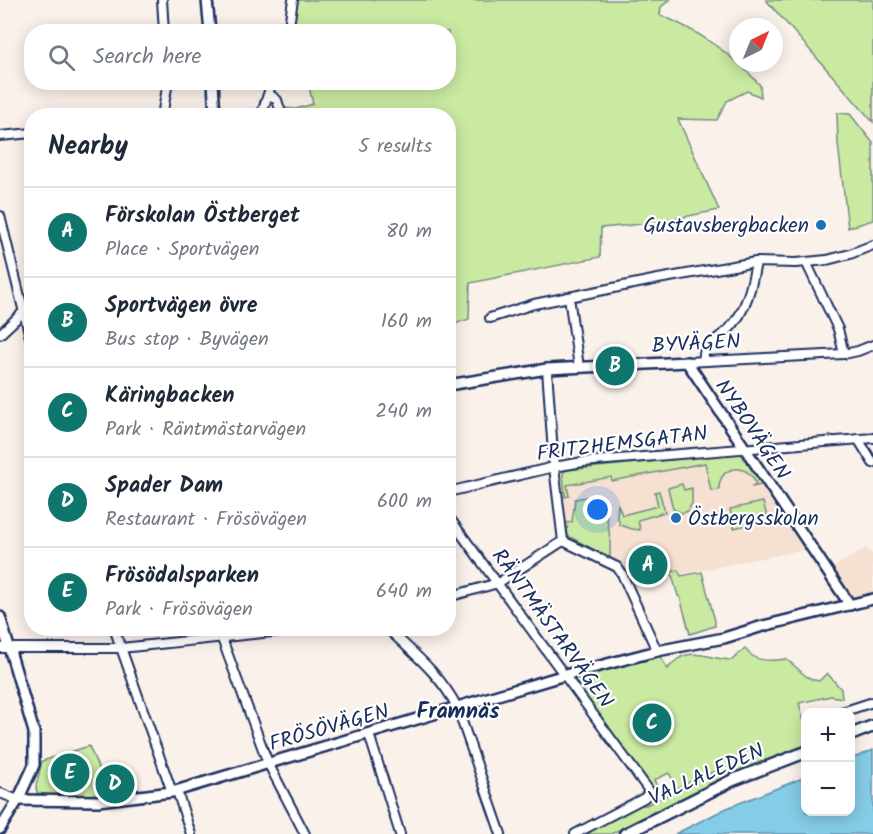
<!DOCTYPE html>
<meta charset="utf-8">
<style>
body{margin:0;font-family:Kalam,sans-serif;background:#f6f6f7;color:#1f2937}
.controls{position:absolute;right:18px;bottom:18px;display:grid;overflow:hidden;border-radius:12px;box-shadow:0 3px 15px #0003}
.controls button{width:54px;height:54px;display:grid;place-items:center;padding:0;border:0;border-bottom:2px solid #e0e1e3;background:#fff;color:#1f2937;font:30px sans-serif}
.compass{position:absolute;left:729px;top:18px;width:54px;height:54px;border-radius:50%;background:#fff;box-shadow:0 3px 15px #0003;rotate:43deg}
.you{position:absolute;left:598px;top:510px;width:21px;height:21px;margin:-15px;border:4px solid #fff;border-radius:50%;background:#1a73e8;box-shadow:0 0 0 9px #1a73e833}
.badge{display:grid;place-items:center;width:39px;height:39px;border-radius:50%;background:#0f766e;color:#fff;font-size:20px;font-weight:700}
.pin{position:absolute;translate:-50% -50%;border:3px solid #fff;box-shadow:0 2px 6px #0006}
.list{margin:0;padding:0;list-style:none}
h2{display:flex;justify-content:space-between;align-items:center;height:78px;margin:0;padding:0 24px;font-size:26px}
h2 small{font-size:20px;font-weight:400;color:#747a83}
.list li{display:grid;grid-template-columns:39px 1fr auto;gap:18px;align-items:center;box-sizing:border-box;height:90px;padding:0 24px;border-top:2px solid #e0e1e3}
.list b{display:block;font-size:22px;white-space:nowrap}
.list p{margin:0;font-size:20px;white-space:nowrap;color:#747a83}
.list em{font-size:20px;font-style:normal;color:#747a83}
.icon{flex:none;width:33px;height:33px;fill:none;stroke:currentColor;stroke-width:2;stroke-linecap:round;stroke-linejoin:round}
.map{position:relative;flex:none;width:873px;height:834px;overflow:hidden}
.search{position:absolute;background:#fff;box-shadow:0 3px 15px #0003;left:24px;top:24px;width:432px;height:66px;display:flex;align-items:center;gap:15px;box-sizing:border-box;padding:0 21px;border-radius:24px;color:#747a83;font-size:22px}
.panel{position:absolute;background:#fff;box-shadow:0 3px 15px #0003;left:24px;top:108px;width:432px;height:528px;border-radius:24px}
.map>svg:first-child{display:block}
</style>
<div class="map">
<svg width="873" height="834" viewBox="0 0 873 834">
<rect width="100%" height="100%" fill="#fbf1eb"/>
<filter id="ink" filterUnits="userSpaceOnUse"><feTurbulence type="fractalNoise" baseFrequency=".0167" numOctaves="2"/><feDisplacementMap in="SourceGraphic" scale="12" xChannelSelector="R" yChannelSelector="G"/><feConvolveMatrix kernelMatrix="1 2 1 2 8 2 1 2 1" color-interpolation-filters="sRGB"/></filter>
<g filter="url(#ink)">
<!-- built -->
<g fill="#f6e0d2">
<polygon points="744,448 812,548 627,585 622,574 566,544 554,467"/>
<polygon points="866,548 873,555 873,592 852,597 832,568"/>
</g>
<!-- green -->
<g fill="#caeaa2" stroke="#728c80" stroke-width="1.5">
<path d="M295,0h375l-9,7 -1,8c37,15 74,40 100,70l1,12 -14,-6 -20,10 -10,19 -39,-1 41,91 -66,13 -52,5 -1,29 -130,26 -1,36 -20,7 -1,-210h-168l-1,-6 5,-2 12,1 17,-5 -5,-21 140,-1v-50l-154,-1 -2,-5z"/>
<polygon points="766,0 873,0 873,122"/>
<polygon points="837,113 850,114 873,143 873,220 848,228 838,144"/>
<path d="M738,453l6,1 21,30 -13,3v-1l4,-2c-8,-23 -38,-19 -37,6l-8,1 -6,-28 -93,18 -1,-4 -44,8 2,11 -4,1 -2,-24 4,-3z"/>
<polygon points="682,484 684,490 692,488 692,503 688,511 682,513 673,509 668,488"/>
<polygon points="659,491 665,512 638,520 640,530 632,529 620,525 617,515 618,504 622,515 658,506 655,492"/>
<polygon points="586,497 588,500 604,497 610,539 610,558 568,536 566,523 572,522 575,499"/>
<polygon points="763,502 768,520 734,528 730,509"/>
<polygon points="678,570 681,576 702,572 715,621 715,626 690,634 680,597 678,596 671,572"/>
<path d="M745,648c8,15 27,13 41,11 12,8 19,21 33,22l8,-8 14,16 1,9 -11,-2 -32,7 6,23v20l-75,30 -119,58h-29l56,-29h8l79,-38 -48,21 -8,-15 -15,7 4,8h-9l-80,-110 90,-23 9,14c19,-26 39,-10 64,-9z"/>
<polygon points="89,746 106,786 106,794 59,796 37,793 36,786 42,761"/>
</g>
<!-- water -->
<polygon fill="#85cce6" stroke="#5b8db0" stroke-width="1.5" points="873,750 873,834 675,834 727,808 805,777 806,812 850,812 851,759"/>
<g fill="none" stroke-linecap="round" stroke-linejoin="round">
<defs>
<g id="minor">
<polyline points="162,0 164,32"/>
<polyline points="288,32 293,0"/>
<polyline points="269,94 277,100 282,116"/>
<polyline points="162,116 168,82"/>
<polyline points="261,116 272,82"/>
<polyline points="0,136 32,133"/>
<polyline points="0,216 32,345"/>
<polyline points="806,262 838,329 844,354"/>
<polyline points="569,297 579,367"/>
<polyline points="490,318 534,304 658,279 756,262 796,263 827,260 850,254 873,245"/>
<polyline points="0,334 32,304"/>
<path d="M703,361l2,-14c8,-6 17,-11 24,-18 17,-17 23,-44 27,-67"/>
<polyline points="687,362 844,354 858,351 873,345"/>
<polyline points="547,369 554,467 563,541 617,567 622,574 657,651"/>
<polyline points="858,439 873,463"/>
<polyline points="448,492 554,467 583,462 873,438"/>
<polyline points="448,516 650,792 644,798 575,834"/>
<polyline points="448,597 498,583 563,541"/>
<polyline points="114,628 172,792"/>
<polyline points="218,628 268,763 305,834"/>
<path d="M387,628c26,25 53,46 70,79l44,127"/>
<polyline points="0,648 121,648 310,628"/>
<polyline points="842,712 873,702"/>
<polyline points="369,734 400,834"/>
<polyline points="177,791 191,834"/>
<polyline points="0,793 18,800"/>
</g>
<g id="tertiary">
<polyline points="207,0 210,32"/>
<polyline points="213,82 215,116"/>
<polyline points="448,385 547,369 687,362 850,605"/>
<polyline points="0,617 34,732 34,765 18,800 0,829"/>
<polyline points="18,800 98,801 172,792 565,675 657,651 724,638 763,626 873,599"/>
</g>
<g id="secondary">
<polyline points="850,735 873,726"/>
<polyline points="625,834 733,780 806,752"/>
</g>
</defs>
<!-- minor casing -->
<use href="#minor" stroke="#1b2f5e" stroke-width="12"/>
<!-- tertiary casing -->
<use href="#tertiary" stroke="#1b2f5e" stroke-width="14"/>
<!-- secondary casing -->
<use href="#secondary" stroke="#1b2f5e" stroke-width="15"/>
<!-- minor -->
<use href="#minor" stroke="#fff" stroke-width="8"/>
<!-- tertiary -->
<use href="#tertiary" stroke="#fff" stroke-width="9"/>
<!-- secondary -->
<use href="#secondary" stroke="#fff" stroke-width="10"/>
</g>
</g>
<!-- markers -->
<g fill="#1f6fb2" stroke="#fff" stroke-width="2">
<circle cx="821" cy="225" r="6"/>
<circle cx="676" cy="518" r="6"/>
</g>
<g text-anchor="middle" stroke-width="4.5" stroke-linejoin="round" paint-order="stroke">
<!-- poi labels -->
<g font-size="21" fill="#1b2f5e" stroke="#fff" text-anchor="end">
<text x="809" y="232">Gustavsbergbacken</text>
<text x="688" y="525" text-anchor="start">Östbergsskolan</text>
</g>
<!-- street labels -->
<g font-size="21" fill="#1b2f5e" stroke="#fff">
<text transform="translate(696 343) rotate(-3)" y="7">BYVÄGEN</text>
<text transform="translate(753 429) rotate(56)" y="7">NYBOVÄGEN</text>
<text transform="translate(622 443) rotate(-7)" y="7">FRITZHEMSGATAN</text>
<text transform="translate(553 628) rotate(54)" y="7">RÄNTMÄSTARVÄGEN</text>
<text transform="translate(329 727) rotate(-16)" y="7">FRÖSÖVÄGEN</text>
<text transform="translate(706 774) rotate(-24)" y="7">VALLALEDEN</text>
</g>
<!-- neighbourhood labels -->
<g font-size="22" font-weight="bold" fill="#1b2f5e" stroke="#fff">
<text x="458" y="718">Framnäs</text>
</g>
</g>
</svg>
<div class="controls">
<button>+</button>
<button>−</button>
</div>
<svg class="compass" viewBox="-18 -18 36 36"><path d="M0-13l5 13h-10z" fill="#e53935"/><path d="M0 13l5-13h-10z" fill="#747a83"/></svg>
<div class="you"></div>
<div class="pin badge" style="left:648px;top:565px">A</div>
<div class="pin badge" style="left:615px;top:366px">B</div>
<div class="pin badge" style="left:652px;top:723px">C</div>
<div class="pin badge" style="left:115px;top:784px">D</div>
<div class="pin badge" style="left:70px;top:773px">E</div>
<div class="search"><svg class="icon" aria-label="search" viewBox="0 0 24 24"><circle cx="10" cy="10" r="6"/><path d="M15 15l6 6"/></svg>Search here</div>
<section class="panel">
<h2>Nearby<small>5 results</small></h2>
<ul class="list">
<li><span class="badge">A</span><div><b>Förskolan Östberget</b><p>Place · Sportvägen</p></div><em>80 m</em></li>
<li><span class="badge">B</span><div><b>Sportvägen övre</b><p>Bus stop · Byvägen</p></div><em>160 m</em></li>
<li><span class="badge">C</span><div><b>Käringbacken</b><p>Park · Räntmästarvägen</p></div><em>240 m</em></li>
<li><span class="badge">D</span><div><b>Spader Dam</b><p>Restaurant · Frösövägen</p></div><em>600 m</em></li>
<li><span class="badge">E</span><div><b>Frösödalsparken</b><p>Park · Frösövägen</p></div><em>640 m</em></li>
</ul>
</section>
</div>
